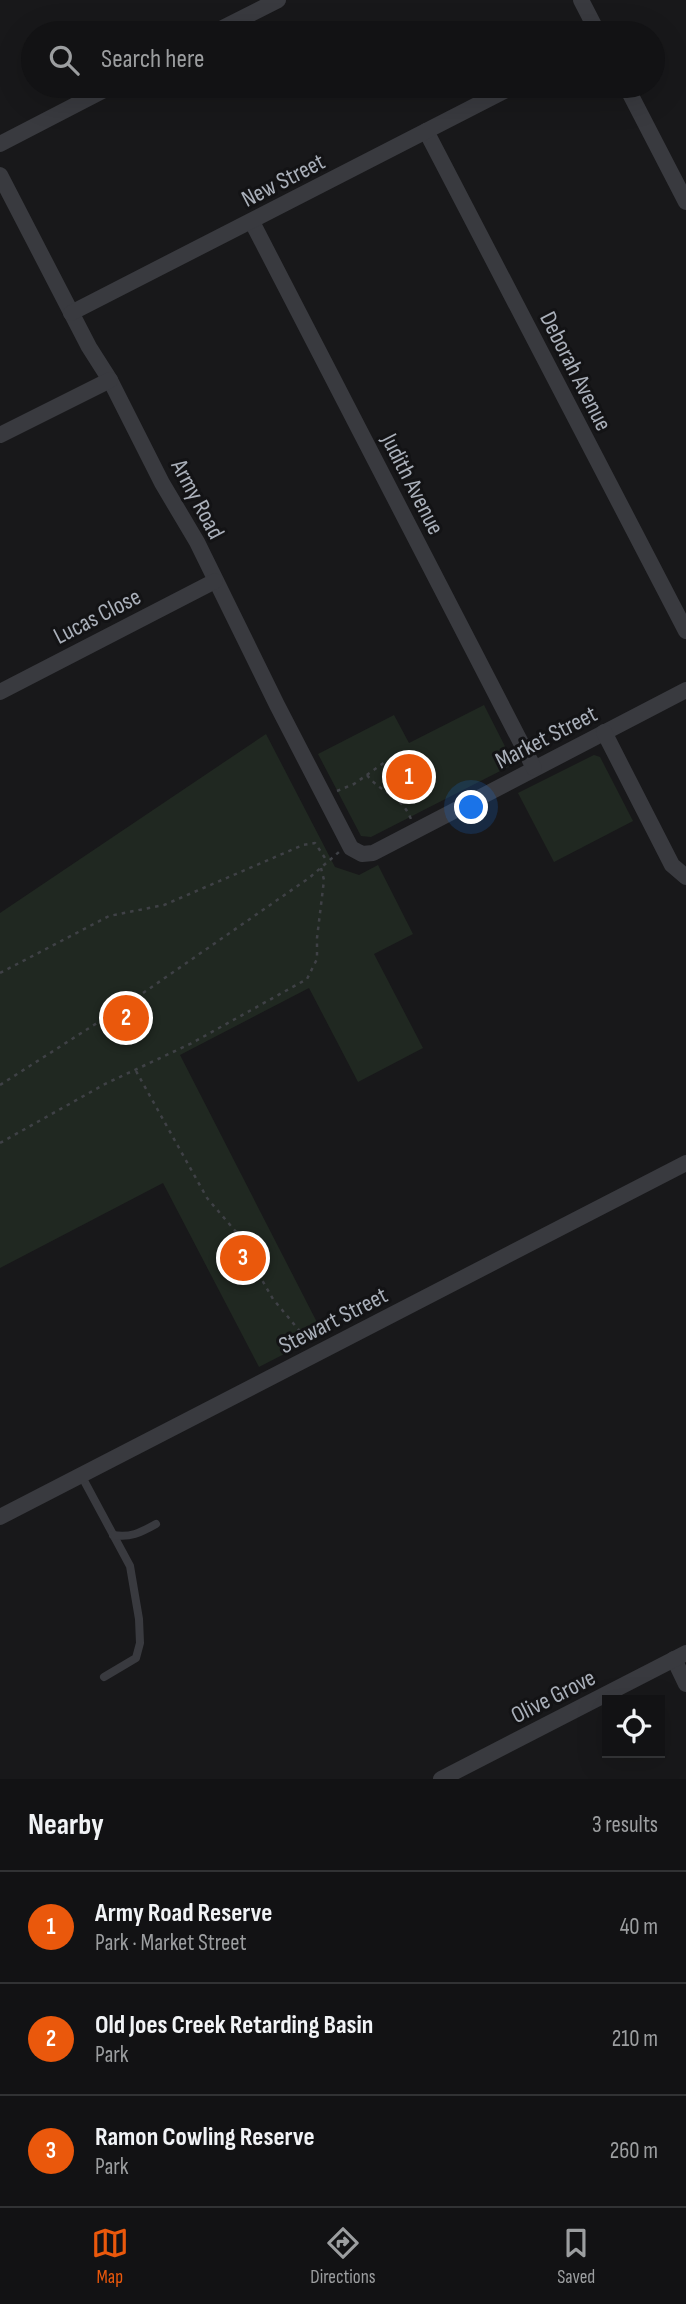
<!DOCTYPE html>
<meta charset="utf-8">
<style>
body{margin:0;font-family:"Sofia Sans Condensed",sans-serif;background:#1b1b1d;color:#f1f3f6}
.controls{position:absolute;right:21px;bottom:21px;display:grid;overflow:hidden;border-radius:0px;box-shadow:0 7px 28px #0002}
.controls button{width:63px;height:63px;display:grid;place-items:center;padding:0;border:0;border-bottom:2px solid #313234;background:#121214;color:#f1f3f6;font:35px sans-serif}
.you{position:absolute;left:472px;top:808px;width:24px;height:24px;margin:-18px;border:5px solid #fff;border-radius:50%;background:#1a73e8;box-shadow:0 0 0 10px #1a73e833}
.badge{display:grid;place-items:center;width:46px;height:46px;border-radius:50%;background:#ea580c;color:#fff;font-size:23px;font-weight:700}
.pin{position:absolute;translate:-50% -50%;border:4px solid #fff;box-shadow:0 2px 7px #0006}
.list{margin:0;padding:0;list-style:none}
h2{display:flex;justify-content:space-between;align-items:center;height:91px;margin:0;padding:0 28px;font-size:30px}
h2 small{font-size:23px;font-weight:400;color:#9c9ea0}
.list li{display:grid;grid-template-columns:46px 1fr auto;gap:21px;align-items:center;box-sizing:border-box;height:112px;padding:0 28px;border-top:2px solid #313234}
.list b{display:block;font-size:26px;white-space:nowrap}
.list p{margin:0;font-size:23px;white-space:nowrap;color:#9c9ea0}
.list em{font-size:23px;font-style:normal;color:#9c9ea0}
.icon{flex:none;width:38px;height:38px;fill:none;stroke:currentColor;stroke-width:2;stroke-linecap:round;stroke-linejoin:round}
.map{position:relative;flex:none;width:686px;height:1779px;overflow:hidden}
.search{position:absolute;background:#121214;box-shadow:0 7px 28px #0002;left:21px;right:21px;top:21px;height:77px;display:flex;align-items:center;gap:18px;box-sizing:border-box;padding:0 24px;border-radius:38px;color:#9c9ea0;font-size:26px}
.sheet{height:427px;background:#121214}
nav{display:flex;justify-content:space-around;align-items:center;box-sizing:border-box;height:98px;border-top:2px solid #313234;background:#121214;font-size:19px;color:#9c9ea0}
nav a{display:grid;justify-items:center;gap:4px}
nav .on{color:#ea580c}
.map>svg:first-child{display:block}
</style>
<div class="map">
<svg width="686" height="1779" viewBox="0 0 686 1779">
<rect width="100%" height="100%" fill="#18181a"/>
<!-- green -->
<g fill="#202821">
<polygon points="484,705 514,764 371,837 361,836 318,754 394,715 409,743"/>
<polygon points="266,734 335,867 359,875 378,865 413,934 374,954 423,1048 358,1082 309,988 180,1055 323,1334 259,1367 163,1183 0,1268 0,913"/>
<polygon points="594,755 600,757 633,821 554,862 518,793"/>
</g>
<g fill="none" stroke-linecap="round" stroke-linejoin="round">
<!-- path -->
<g stroke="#3f4146" stroke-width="2.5" stroke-dasharray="3.5 5" stroke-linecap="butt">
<path d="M367,775c17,21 33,18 44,44"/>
<polyline points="337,791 354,784 385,762"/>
<polyline points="0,973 109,916 164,905 303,845 315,843 327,861"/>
<polyline points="136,1071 207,1198 243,1240 255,1268 273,1299 308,1341"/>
<polyline points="0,1085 133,1000 309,878 339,852"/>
<polyline points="0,1143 105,1084 192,1043 307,979 317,959 317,938 324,880 321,868"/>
</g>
<!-- lane -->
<g stroke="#393a3f" stroke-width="8">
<polyline points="81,1475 130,1566 139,1619 140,1643 136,1658 104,1677"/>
<path d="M113,1535c17,3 27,-2 43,-11"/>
</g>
<!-- street -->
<g stroke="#393a3f" stroke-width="16">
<polyline points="581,0 598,33"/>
<polyline points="213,33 278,0"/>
<polyline points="626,86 686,202"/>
<polyline points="426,131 686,631"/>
<polyline points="0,144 112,86"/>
<polyline points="0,175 89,347 110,380 162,483 197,542 277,705 351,848 362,854 373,853 686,690"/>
<polyline points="252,222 534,768"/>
<polyline points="71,313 514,86"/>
<polyline points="0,435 110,380"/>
<polyline points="0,692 215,581"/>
<polyline points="604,732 672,865 686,877"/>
<polyline points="0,1517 686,1163"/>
<polyline points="674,1659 686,1684"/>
<polyline points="441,1779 686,1653"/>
</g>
</g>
<g text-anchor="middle" stroke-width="6" stroke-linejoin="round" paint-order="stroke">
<!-- street labels -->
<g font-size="24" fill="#aab0ba" stroke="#131315">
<text transform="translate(283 180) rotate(-27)" y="8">New Street</text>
<text transform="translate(576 371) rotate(63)" y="8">Deborah Avenue</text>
<text transform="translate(413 484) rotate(63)" y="8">Judith Avenue</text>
<text transform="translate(198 499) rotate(62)" y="8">Army Road</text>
<text transform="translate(97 616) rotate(-27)" y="8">Lucas Close</text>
<text transform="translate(546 737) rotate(-27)" y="8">Market Street</text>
<text transform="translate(333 1320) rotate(-27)" y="8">Stewart Street</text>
<text transform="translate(553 1696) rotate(-27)" y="8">Olive Grove</text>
</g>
</g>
</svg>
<div class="controls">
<button><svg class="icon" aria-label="locate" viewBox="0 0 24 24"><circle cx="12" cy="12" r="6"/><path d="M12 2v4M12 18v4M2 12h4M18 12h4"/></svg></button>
</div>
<div class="you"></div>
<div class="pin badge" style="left:409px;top:777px">1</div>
<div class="pin badge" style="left:126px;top:1018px">2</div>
<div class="pin badge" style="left:243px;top:1258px">3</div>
<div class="search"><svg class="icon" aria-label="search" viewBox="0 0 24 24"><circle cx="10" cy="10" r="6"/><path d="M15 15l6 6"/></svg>Search here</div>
</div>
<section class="sheet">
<h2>Nearby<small>3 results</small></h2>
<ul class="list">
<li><span class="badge">1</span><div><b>Army Road Reserve</b><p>Park · Market Street</p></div><em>40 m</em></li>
<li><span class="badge">2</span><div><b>Old Joes Creek Retarding Basin</b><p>Park</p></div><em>210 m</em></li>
<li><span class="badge">3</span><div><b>Ramon Cowling Reserve</b><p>Park</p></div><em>260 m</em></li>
</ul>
</section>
<nav>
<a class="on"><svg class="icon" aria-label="map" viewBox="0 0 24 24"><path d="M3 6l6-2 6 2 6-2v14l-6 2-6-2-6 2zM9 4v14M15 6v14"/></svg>Map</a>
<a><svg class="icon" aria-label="directions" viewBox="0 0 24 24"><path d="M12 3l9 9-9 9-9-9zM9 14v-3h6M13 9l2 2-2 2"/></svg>Directions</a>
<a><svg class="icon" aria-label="saved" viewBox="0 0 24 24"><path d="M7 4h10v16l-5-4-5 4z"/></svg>Saved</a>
</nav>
